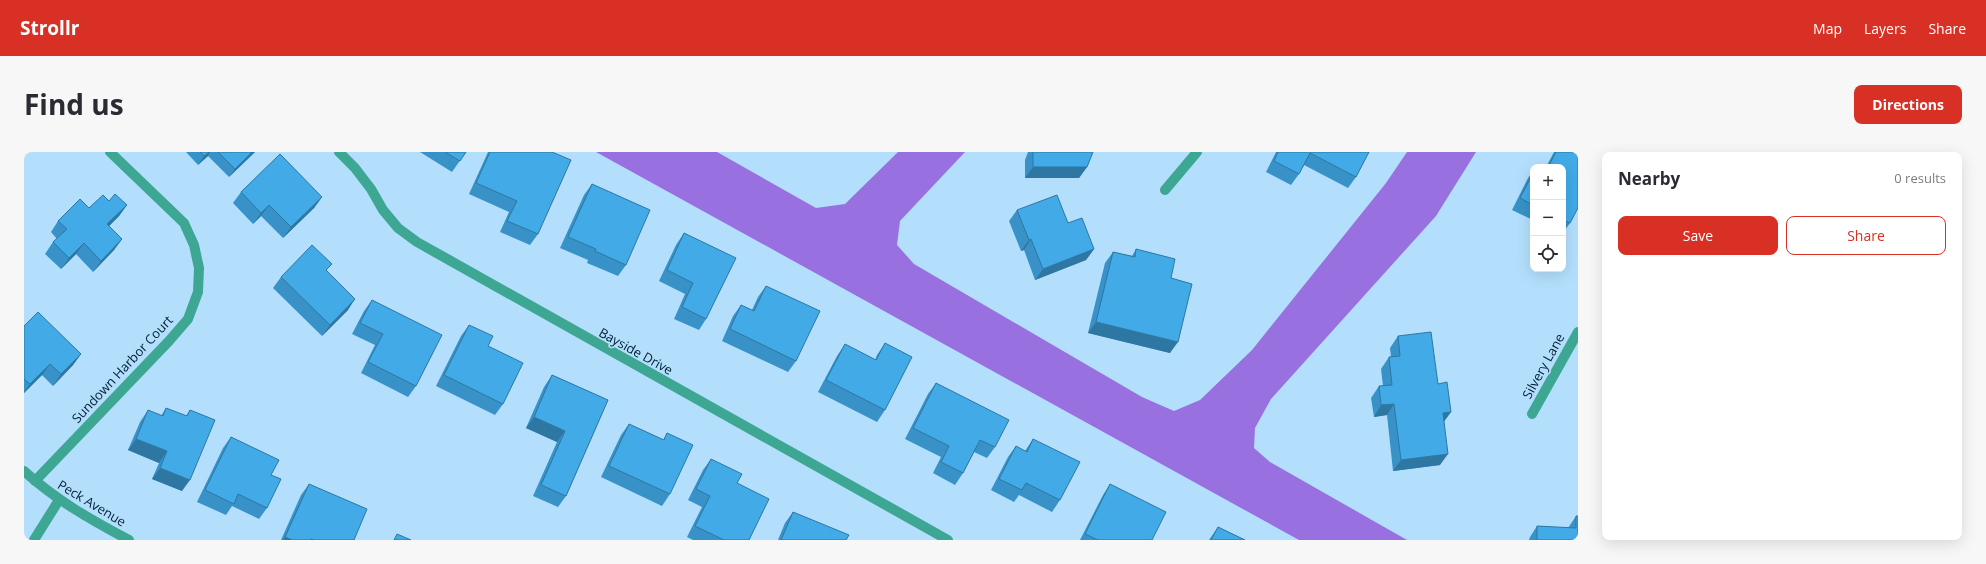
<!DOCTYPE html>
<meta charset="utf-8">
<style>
body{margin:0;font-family:"Open Sans",sans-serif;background:#f7f7f7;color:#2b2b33}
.controls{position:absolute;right:12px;top:12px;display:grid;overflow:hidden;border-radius:8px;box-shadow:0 4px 16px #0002}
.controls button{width:36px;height:36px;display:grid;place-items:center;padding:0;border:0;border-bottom:1px solid #e1e1e2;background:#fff;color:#2b2b33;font:20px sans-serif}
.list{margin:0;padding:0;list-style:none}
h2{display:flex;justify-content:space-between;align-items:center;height:52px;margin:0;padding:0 16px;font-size:17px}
h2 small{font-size:13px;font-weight:400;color:#7c7c81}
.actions{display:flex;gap:8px;padding:12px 16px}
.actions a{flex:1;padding:9px 0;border:1px solid #d93025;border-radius:8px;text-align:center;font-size:14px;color:#d93025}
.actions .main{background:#d93025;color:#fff}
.icon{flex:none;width:22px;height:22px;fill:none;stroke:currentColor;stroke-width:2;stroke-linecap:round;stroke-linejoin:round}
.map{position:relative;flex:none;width:1554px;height:388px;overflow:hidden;border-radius:8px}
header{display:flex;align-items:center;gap:24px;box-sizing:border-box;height:56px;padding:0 20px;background:#d93025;color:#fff}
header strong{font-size:19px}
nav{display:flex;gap:22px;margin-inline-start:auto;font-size:14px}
.intro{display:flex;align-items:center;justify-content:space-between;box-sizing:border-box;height:96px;padding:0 24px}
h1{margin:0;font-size:28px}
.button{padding:10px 18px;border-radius:8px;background:#d93025;color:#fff;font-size:14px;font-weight:700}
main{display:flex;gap:24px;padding:0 24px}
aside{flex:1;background:#fff;border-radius:8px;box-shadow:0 4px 16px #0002}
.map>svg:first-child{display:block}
</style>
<header>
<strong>Strollr</strong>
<nav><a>Map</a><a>Layers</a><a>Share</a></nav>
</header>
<div class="intro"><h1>Find us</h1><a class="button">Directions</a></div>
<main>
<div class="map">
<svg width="1554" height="388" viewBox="0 0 1554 388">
<rect width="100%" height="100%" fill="#b3dffd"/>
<!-- water -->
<polygon fill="#9970df" points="572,0 693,0 792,56 821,52 874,0 941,0 876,69 873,93 890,112 1118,245 1150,259 1176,248 1228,198 1362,31 1383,0 1452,0 1412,64 1247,247 1231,276 1230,296 1246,310 1383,388 1275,388"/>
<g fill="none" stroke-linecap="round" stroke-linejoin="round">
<!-- street -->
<g stroke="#3ea793" stroke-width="10">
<polyline points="315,0 331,16 347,37 359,58 374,76 393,90 924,388"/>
<polyline points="1141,38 1173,0"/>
<polyline points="1508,262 1554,180"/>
<path d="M0,319c32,29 67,49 105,69"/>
<polyline points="11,329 145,189 164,167 174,140 175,116 170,93 160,71 86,0"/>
<polyline points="10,388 35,348"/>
</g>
</g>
<!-- wall -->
<g fill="#3892c7">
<polygon points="162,0 231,0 205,25 184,4 174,13"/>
<polygon points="396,0 442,0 428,20"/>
<polygon points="464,0 528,0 514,82 506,93 476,80 485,60 445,42"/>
<polygon points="1004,0 1069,0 1063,15 1055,26 1001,26 1001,8"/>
<polygon points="1252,0 1345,0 1332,25 1324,36 1280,13 1275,22 1267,33 1242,20"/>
<polygon points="1530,0 1554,0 1546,71 1539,81 1539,15 1522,15"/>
<polygon points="1509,19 1509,68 1488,58 1504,26"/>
<polygon points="568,32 602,113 594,124 563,111 564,108 536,96 560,43"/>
<polygon points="217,40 298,45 290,56 259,86 237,64 229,72 209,51"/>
<polygon points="85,49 103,53 95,64 85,74 98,87 90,98 69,120 52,102 37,117 21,102 29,90 33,87 27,80 34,69"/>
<polygon points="993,58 1044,71 1070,97 1062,108 1011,128 1000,98 997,99 985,69"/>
<polygon points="660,81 682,167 675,178 650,167 661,142 635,129 652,93"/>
<polygon points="1112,97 1147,126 1146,201 1064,181 1081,111 1089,100 1108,104"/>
<polygon points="303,119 324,158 298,184 249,136 257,125"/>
<polygon points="742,134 772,209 764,220 698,189 709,164 717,153 728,158 734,145"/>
<polygon points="348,148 392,234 384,245 337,221 351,193 328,182 340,159"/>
<polygon points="445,173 464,194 479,252 471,263 412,234 437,184"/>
<polygon points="0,174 57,202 49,213 29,234 18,223 0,241"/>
<polygon points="1374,184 1414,232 1427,260 1420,269 1416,313 1369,319 1363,263 1350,265 1347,246 1355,234 1359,234 1357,217 1365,205 1367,205 1366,196"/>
<polygon points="861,191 861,258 853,270 794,240 813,204 821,192 851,208 853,203"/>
<polygon points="528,223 584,248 542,344 534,355 509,344 533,290 502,276 520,235"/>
<polygon points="912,231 971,295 963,306 950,300 939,321 931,333 909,321 917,305 881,287 904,242"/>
<polygon points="142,256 162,264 166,258 158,339 128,327 135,311 104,298 116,270 124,258 137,264"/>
<polygon points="605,272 639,288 643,281 646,342 638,354 577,325 597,283"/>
<polygon points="207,285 247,323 243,356 235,367 208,354 202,363 173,350 199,296"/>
<polygon points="1009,287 1036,348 1028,360 995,343 990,350 967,338 984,305 992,294 1001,299"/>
<polygon points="687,307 713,331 725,388 669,388 663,385 678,355 664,348 679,318"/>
<polygon points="285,332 330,388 257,388 277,343"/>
<polygon points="1086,332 1128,388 1056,388 1079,343"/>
<polygon points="769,360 822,388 754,388 761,371"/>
<polygon points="1552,364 1554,388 1505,388 1506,385 1513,374 1544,376"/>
<polygon points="1194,375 1221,388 1185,388"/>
</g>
<!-- shaded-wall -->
<g fill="#2e77a2">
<polygon points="185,0 186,0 184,4 174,13 180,4"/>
<polygon points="228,0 231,0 205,25 211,17"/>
<polygon points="1009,15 1063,15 1055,26 1001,26"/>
<polygon points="298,45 290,56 259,86 267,75"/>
<polygon points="103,53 95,64 76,83 83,72"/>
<polygon points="245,53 237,64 229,72 237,61"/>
<polygon points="98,87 90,98 69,120 77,109"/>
<polygon points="1007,87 1000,98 997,99 1005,88"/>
<polygon points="60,91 52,102 37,117 45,106"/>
<polygon points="1070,97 1062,108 1011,128 1019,117"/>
<polygon points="331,147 324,158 298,184 306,173"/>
<polygon points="1072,170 1154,190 1146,201 1064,181"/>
<polygon points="57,202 49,213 29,234 37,222"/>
<polygon points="26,212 18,223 0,241 0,240 6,232"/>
<polygon points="1370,252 1363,263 1350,265 1357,253"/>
<polygon points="1427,260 1419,271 1419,261"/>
<polygon points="510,265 541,279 533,290 502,276"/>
<polygon points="112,287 143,299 135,311 104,298"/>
<polygon points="1424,302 1416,313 1369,319 1377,308"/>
<polygon points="136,316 166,328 158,339 128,327"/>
<polygon points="261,385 268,388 259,388"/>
</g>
<!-- building -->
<g fill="#41aae7" stroke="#2e77a2">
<polygon points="176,0 185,0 180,4"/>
<polygon points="194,0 228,0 211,17"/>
<polygon points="421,0 442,0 436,9"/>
<polygon points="466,0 528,0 547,8 514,82 483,69 493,49 452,31"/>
<polygon points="1009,0 1069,0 1063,15 1009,15"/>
<polygon points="1254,0 1345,0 1332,25 1286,1 1275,22 1250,9"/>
<polygon points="1532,0 1554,0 1554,56 1546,71 1539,68 1539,15 1524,15"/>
<polygon points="256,2 298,45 267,75 245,53 237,61 217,40"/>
<polygon points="1509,21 1509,53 1496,46"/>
<polygon points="568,32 626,58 602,113 571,99 572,97 544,85"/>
<polygon points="91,42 103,53 83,72 98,87 77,109 60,91 45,106 29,90 43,77 34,69 56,47 65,56 79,43 85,49"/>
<polygon points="1033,43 1044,71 1058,66 1070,97 1019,117 1007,87 1005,88 993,58"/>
<polygon points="660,81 712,106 682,167 658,155 669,131 643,118"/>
<polygon points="288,93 308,112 302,118 331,147 306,173 257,125"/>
<polygon points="1112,97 1151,107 1147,126 1168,132 1154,190 1072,170 1089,100 1111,105"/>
<polygon points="742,134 796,159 772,209 706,177 717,153 730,159"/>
<polygon points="348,148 418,183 392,234 344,210 359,182 336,171"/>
<polygon points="14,160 57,202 37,222 26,212 6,232 0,227 0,174"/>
<polygon points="445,173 469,184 464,194 499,211 479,252 420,223"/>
<polygon points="1407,180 1414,232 1423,230 1427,260 1419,261 1424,302 1377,308 1370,252 1357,253 1355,234 1368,233 1365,205 1376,204 1374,184"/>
<polygon points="861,191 888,205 861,258 802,228 821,192 852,208"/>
<polygon points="528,223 584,248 542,344 517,333 541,279 510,265"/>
<polygon points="912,231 985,268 971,295 956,288 939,321 917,310 925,294 889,276"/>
<polygon points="142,256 163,264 166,258 191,268 166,328 136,316 143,299 112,287 124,258 139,264"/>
<polygon points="605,272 640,288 643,281 669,293 646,342 585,314"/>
<polygon points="207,285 255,308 247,323 257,327 243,356 214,342 210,352 181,338"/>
<polygon points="1009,287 1056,310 1036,348 1002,331 998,338 975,327 992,294 1003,300"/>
<polygon points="687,307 718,322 713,331 745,347 725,388 700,388 671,374 686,344 672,337"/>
<polygon points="285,332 343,357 330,388 290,388 287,387 287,388 268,388 261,385"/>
<polygon points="1086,332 1142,360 1128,388 1074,388 1061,382"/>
<polygon points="769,360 825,383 822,388 757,388"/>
<polygon points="1552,364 1554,364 1554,388 1513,388 1513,374 1552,376"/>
<polygon points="1194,375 1221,388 1187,388"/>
<polygon points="373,382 387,388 370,388"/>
</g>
<g text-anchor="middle" stroke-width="3.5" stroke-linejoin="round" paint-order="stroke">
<!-- street labels -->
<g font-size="13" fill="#002134" stroke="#b3dffd">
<text transform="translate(612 199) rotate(29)" y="5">Bayside Drive</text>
<text transform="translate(1519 214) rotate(-61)" y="5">Silvery Lane</text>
<text transform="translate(98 217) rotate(-47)" y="5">Sundown Harbor Court</text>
<text transform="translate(68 351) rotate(31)" y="5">Peck Avenue</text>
</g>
</g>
</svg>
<div class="controls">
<button>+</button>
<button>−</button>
<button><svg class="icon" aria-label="locate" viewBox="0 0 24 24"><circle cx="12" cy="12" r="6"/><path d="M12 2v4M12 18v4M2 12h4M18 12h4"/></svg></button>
</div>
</div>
<aside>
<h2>Nearby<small>0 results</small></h2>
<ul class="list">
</ul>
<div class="actions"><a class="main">Save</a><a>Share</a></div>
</aside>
</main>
